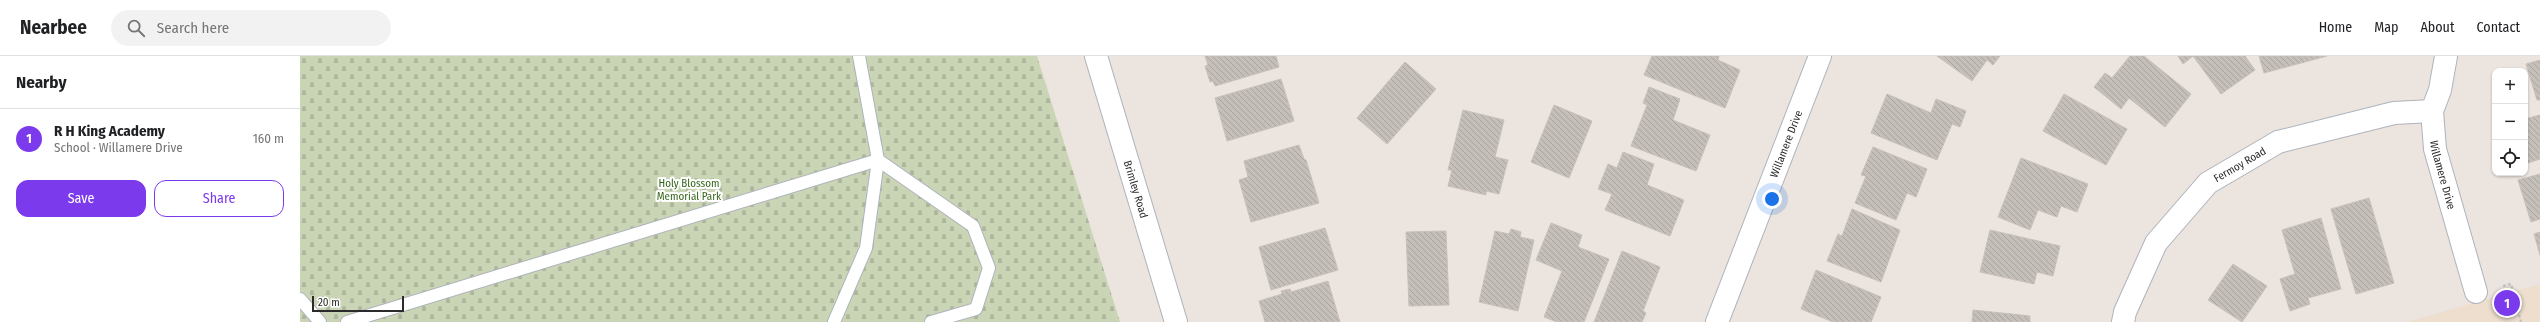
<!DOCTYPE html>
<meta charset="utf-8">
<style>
body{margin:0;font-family:"Fira Sans Condensed",sans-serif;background:#f2f2f2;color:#202124}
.controls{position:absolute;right:12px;top:12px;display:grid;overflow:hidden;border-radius:8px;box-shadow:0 1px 3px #0004}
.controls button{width:36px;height:36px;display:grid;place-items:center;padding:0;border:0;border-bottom:1px solid #e0e0e0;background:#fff;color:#202124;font:20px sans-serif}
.scale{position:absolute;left:12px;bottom:10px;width:92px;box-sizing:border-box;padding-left:4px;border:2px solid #2b2b2b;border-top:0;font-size:11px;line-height:14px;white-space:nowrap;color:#2b2b2b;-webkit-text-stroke:3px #fff;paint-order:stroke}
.you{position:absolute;left:1472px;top:143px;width:14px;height:14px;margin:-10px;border:3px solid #fff;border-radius:50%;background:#1a73e8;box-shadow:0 0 0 6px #1a73e833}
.badge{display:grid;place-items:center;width:26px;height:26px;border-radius:50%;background:#7c3aed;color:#fff;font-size:13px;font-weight:700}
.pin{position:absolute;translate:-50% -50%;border:2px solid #fff;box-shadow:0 1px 4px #0006}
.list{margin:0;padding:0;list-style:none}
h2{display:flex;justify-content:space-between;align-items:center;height:52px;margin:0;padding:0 16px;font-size:17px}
h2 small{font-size:13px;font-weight:400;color:#757577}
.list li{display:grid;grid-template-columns:26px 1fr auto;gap:12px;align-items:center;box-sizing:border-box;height:60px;padding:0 16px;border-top:1px solid #e0e0e0}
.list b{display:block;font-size:15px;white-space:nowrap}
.list p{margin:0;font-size:13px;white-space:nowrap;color:#757577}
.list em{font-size:13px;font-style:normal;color:#757577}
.actions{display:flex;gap:8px;padding:12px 16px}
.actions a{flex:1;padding:9px 0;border:1px solid #7c3aed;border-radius:12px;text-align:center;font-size:14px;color:#7c3aed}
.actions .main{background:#7c3aed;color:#fff}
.icon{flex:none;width:22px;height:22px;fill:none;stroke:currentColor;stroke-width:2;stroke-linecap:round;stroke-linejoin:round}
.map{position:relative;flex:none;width:2240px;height:266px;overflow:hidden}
header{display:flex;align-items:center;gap:24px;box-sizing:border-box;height:56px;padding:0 20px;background:#fff;border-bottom:1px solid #e0e0e0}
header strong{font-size:19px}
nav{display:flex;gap:22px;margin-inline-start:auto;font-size:14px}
.search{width:280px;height:36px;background:#f2f2f2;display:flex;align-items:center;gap:10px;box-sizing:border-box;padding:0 14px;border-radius:22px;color:#757577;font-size:15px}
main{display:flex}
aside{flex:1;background:#fff}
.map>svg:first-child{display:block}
</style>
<header>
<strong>Nearbee</strong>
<div class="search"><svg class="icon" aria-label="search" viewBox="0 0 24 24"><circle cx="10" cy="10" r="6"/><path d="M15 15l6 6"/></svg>Search here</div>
<nav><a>Home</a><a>Map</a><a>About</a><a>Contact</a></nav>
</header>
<main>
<aside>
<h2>Nearby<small></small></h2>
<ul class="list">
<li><span class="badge">1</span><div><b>R H King Academy</b><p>School · Willamere Drive</p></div><em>160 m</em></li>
</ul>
<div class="actions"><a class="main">Save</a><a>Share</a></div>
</aside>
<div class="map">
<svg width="2240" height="266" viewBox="0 0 2240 266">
<defs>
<pattern id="cemetery-stones" width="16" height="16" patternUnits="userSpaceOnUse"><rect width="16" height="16" fill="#cad5b6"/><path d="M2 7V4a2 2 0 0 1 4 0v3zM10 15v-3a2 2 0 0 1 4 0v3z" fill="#aeb79d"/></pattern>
<pattern id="building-back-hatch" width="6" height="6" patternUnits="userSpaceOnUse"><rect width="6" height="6" fill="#c5bfb9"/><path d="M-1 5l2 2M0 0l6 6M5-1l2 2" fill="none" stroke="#a9a49f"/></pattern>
</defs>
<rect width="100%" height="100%" fill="#ece4de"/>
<!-- education -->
<polygon fill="#eddece" points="2240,228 2240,266 2107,266"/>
<!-- cemetery -->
<polygon fill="url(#cemetery-stones)" points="0,0 737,0 820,266 0,266"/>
<!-- building -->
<g fill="url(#building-back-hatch)" stroke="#c8c0b8">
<polygon points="905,0 976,0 979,11 915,30 913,25 910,26 905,10 908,9"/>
<polygon points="1352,0 1419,0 1418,4 1440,14 1425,52 1344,19"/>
<polygon points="1637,0 1700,0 1693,9 1687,4 1672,25"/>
<polygon points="1830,0 1844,0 1891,38 1865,71 1829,42 1821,53 1794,31 1805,17 1812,22"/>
<polygon points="1878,0 1945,0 1955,14 1921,38 1893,0 1883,8"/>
<polygon points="1959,0 2027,0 1964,17"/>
<polygon points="2240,4 2240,44 2237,44 2226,8"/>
<polygon points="1105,6 1136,33 1087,88 1057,62"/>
<polygon points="981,23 994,65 927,85 915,42"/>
<polygon points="1349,31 1380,43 1373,64 1410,79 1396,115 1331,90 1347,49 1343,47"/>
<polygon points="1587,38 1631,57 1636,43 1666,55 1660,71 1652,68 1637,104 1571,77"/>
<polygon points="1764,38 1827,73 1806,109 1743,75"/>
<polygon points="1254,49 1292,65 1269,122 1231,106"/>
<polygon points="1163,54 1204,64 1195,101 1208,104 1199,138 1186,135 1186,139 1148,130 1152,114 1148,114"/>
<polygon points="2240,59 2240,103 2225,108 2225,63"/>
<polygon points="999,89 1004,103 1006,104 1019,147 951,166 939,124 948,121 944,105"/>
<polygon points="1573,91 1627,113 1616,141 1607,137 1596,164 1555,147 1566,120 1561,119"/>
<polygon points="1323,96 1354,108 1347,129 1384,144 1370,180 1305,154 1312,138 1298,133 1308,108 1317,112"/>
<polygon points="1721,102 1788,128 1777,156 1761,150 1757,161 1738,154 1730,174 1698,161"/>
<polygon points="2240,118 2240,163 2231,166 2218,124"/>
<polygon points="2069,142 2094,227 2056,238 2031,153"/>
<polygon points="1552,153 1600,174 1581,226 1527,205 1538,178 1542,180"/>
<polygon points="2021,162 2041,233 2008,242 2010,248 1990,255 1980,223 1995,218 1982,174"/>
<polygon points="1251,167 1282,179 1278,191 1309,203 1284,266 1257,266 1244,261 1262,215 1236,204"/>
<polygon points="1025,172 1038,214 971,234 959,191"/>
<polygon points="1211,173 1221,176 1220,181 1234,184 1218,255 1179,246 1195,175 1209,178"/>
<polygon points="1690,174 1760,190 1753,220 1737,216 1734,228 1680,216"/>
<polygon points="1146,175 1149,249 1109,250 1106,176"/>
<polygon points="2240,176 2240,199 2234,178"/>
<polygon points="1322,195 1360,211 1343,255 1346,257 1342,266 1294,266"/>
<polygon points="1933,208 1967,230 1942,266 1908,244"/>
<polygon points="1516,214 1581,241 1571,266 1533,266 1501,253"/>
<polygon points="1028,225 1040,266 965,266 959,245 982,238 981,235 990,233 991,236"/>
<polygon points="1673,254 1730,260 1730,266 1672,266"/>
</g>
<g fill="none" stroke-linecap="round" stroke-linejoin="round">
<defs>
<g id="service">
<polyline points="0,243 20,266"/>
<polyline points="47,266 578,104 673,170 689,212 676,253 631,266"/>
<polyline points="534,266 566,192 578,104 559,0"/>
</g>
<g id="minor">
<path id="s1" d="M2146,0l-6,34 -8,21 3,38 41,143"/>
<path id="s2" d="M1417,266l103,-266"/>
<path id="s3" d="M1823,266l2,-10 31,-69 52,-60 70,-41 116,-29 38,-2"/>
</g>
<g id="secondary">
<path id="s4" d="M796,0l80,266"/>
</g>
</defs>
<!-- service casing -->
<use href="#service" stroke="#aeb3bb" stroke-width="14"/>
<!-- minor casing -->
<use href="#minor" stroke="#aeb3bb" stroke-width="24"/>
<!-- secondary casing -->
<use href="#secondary" stroke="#aeb3bb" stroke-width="24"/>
<!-- path -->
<polyline stroke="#c4c4c4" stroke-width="2.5" stroke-dasharray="3 2" stroke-linecap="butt" points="2203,230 2211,228 2221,266"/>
<!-- service -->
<use href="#service" stroke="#fff" stroke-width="12"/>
<!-- minor -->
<use href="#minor" stroke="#fff" stroke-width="22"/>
<!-- secondary -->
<use href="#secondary" stroke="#fff" stroke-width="22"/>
</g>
<g text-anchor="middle" stroke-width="4" stroke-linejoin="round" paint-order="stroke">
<!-- street labels -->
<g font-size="11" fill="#2b2b2b" stroke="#fff">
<text dy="4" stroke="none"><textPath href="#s2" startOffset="191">Willamere Drive</textPath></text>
<text dy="4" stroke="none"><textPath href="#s3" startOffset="202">Fermoy Road</textPath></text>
<text dy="4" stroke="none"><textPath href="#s1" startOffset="122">Willamere Drive</textPath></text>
<text dy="4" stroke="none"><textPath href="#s4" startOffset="139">Brimley Road</textPath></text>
</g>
<!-- park labels -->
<g font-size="11" fill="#38661e" stroke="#fff">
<text x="389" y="131">Holy Blossom<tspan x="389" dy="13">Memorial Park</tspan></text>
</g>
</g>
</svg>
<div class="controls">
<button>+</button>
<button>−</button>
<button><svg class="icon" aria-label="locate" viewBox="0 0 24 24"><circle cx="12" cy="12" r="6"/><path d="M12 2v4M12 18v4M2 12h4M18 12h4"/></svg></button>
</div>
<div class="scale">20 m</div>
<div class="you"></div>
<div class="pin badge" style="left:2207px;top:247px">1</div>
</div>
</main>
